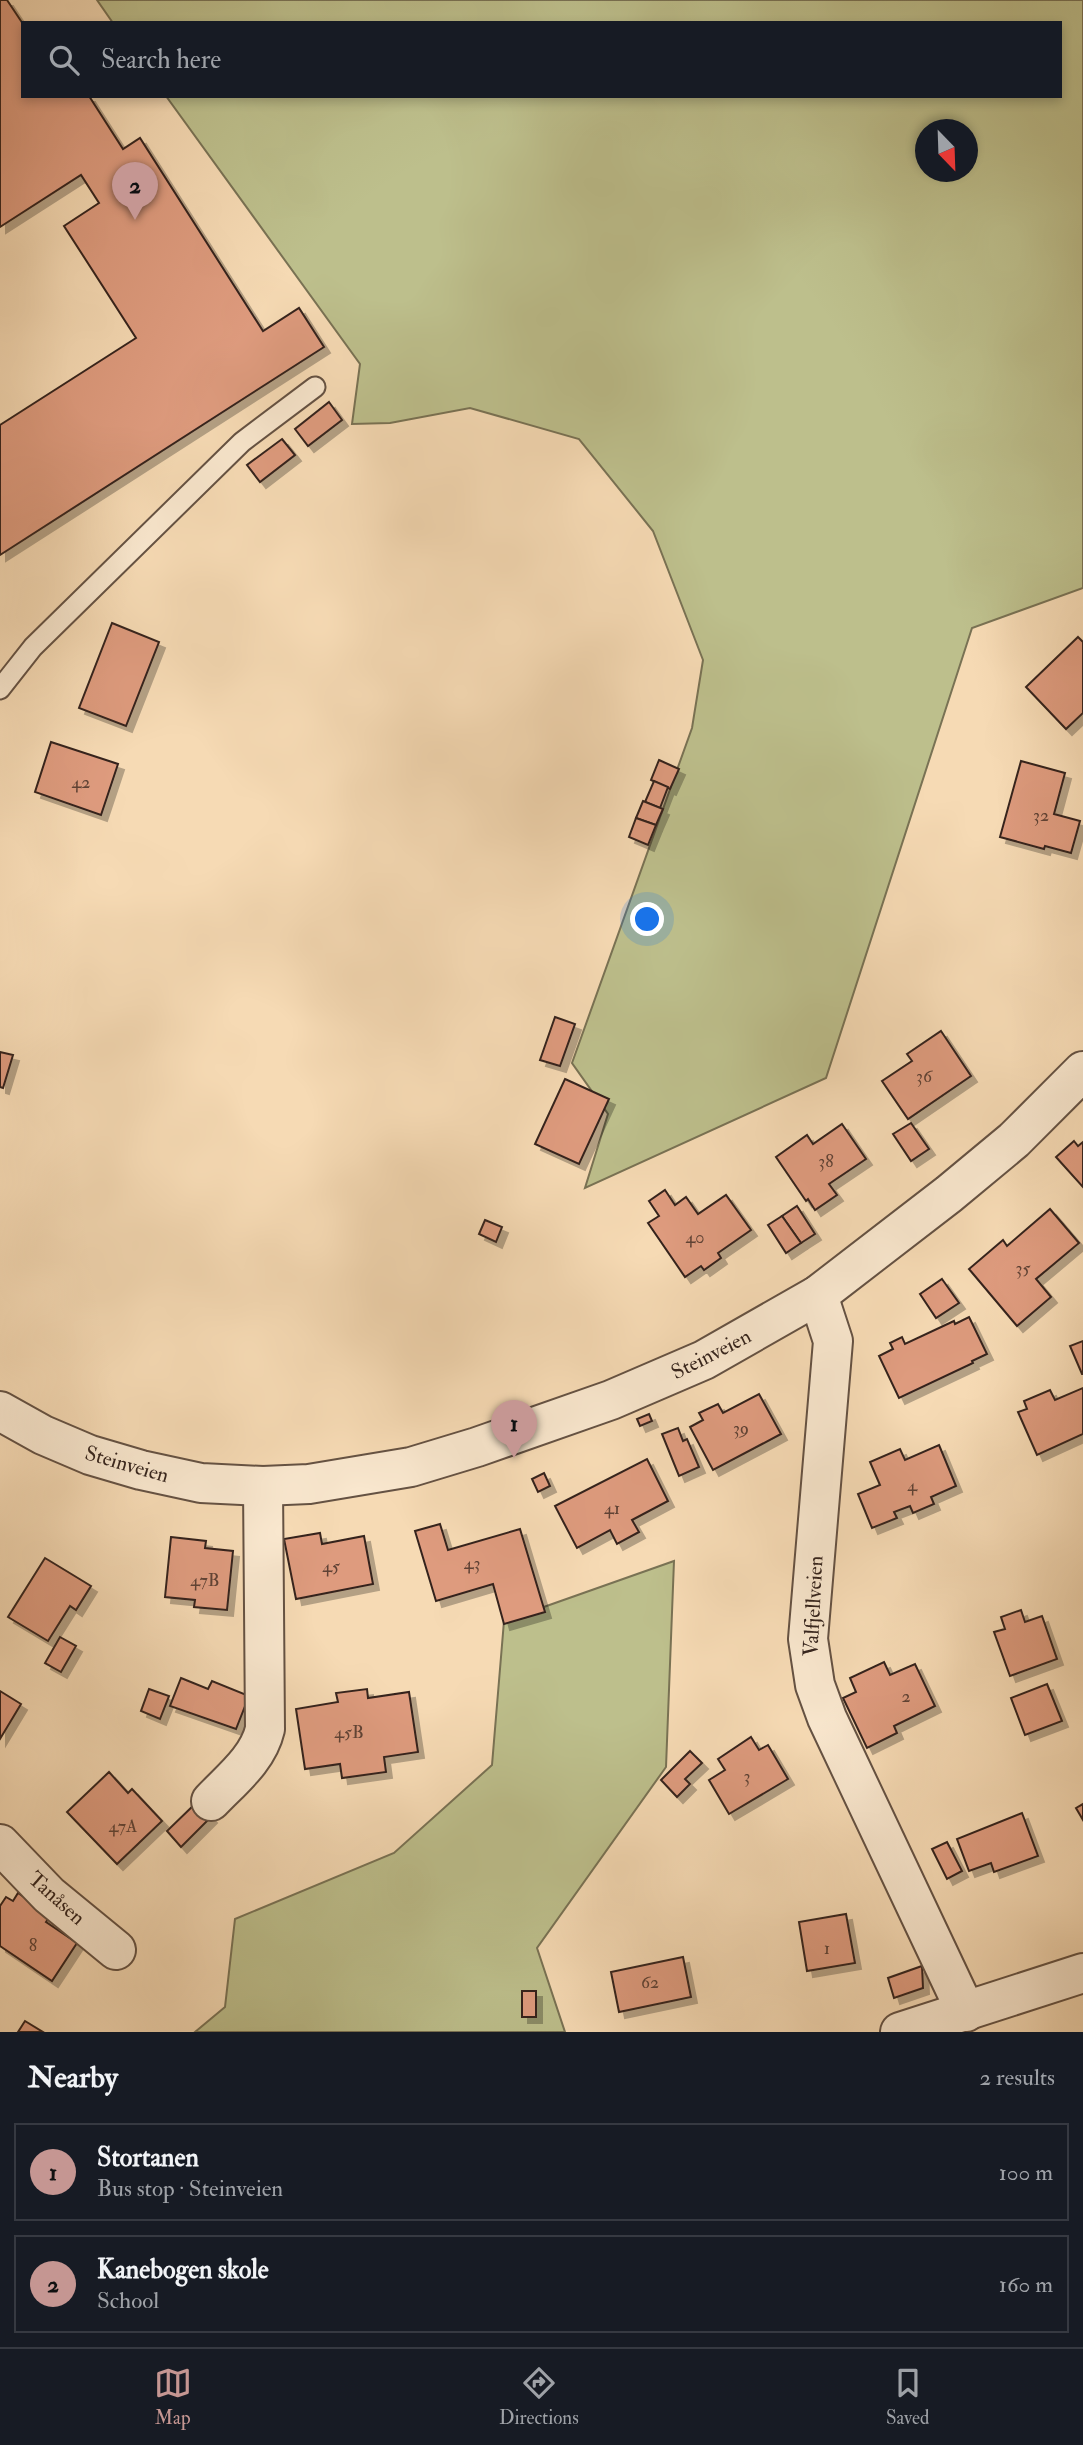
<!DOCTYPE html>
<meta charset="utf-8">
<style>
body{margin:0;font-family:"IM FELL Double Pica",serif;background:#20242c;color:#f1f3f6}
.compass{position:absolute;left:915px;top:119px;width:63px;height:63px;border-radius:50%;background:#171b24;box-shadow:0 4px 10px #0003;rotate:157deg}
.you{position:absolute;left:648px;top:920px;width:24px;height:24px;margin:-18px;border:5px solid #fff;border-radius:50%;background:#1a73e8;box-shadow:0 0 0 10px #1a73e833}
.badge{display:grid;place-items:center;width:46px;height:46px;border-radius:50%;background:#c59692;color:#111;font-size:23px;font-weight:700}
.pin{position:absolute;translate:-50% -58px;filter:drop-shadow(0 2px 4px #0008)}
.pin::after{content:'';position:absolute;top:37px;width:24px;height:21px;background:inherit;clip-path:polygon(0 0,100% 0,50% 100%)}
.list{margin:0;padding:0;list-style:none}
h2{display:flex;justify-content:space-between;align-items:center;height:91px;margin:0;padding:0 28px;font-size:30px}
h2 small{font-size:23px;font-weight:400;color:#9ea1a6}
.list li{display:grid;grid-template-columns:46px 1fr auto;gap:21px;align-items:center;box-sizing:border-box;height:98px;margin:0 14px 14px;padding:0 14px;border:2px solid #363941;border-radius:0px}
.list b{display:block;font-size:26px;white-space:nowrap}
.list p{margin:0;font-size:23px;white-space:nowrap;color:#9ea1a6}
.list em{font-size:23px;font-style:normal;color:#9ea1a6}
.icon{flex:none;width:38px;height:38px;fill:none;stroke:currentColor;stroke-width:2;stroke-linecap:round;stroke-linejoin:round}
.map{position:relative;flex:none;width:1083px;height:2032px;overflow:hidden}
.search{position:absolute;background:#171b24;box-shadow:0 4px 10px #0003;left:21px;right:21px;top:21px;height:77px;display:flex;align-items:center;gap:18px;box-sizing:border-box;padding:0 24px;border-radius:0px;color:#9ea1a6;font-size:26px}
.sheet{height:315px;background:#171b24}
nav{display:flex;justify-content:space-around;align-items:center;box-sizing:border-box;height:98px;border-top:2px solid #363941;background:#171b24;font-size:19px;color:#9ea1a6}
nav a{display:grid;justify-items:center;gap:4px}
nav .on{color:#c59692}
.map>svg:first-child{display:block}
</style>
<div class="map">
<svg width="1083" height="2032" viewBox="0 0 1083 2032">
<defs>
<filter id="shadow"><feDropShadow dx="6" dy="6" stdDeviation="0" flood-color="#0004"/></filter>
</defs>
<rect width="100%" height="100%" fill="#f6dab4"/>
<filter id="stains"><feTurbulence type="fractalNoise" baseFrequency=".00286" numOctaves="4"/><feColorMatrix values="0 0 0 0 .2 0 0 0 0 .09 0 0 0 0 .02 0 0 0 .5 -.17"/></filter>
<radialGradient id="worn" r=".72"><stop offset=".6" stop-color="#630" stop-opacity="0"/><stop offset="1" stop-color="#630" stop-opacity=".3"/></radialGradient>
<!-- green -->
<g fill="#bdbf8c" stroke="#797254" stroke-width="2" fill-rule="evenodd">
<path d="M97,0h986v588l-111,40 -146,450 -241,110 23,-74 -36,-51 120,-335 11,-68 -50,-129 -74,-92 -109,-31 -80,15 -38,1 8,-60 -194,-268h894v-73h-947zM926,130h42v42h-42z"/>
<polygon points="674,1561 666,1767 537,1948 565,2032 195,2032 225,2007 235,1919 394,1853 492,1765 504,1621"/>
</g>
<!-- building -->
<g fill="#de9b7e" stroke="#35241d" stroke-width="2" filter="url(#shadow)">
<polygon points="0,0 7,0 23,24 23,96 89,96 123,149 140,138 263,331 299,308 324,347 0,555 0,425 136,338 64,226 99,203 81,175 0,227"/>
<polygon points="329,402 342,420 308,446 295,429"/>
<polygon points="282,439 295,455 260,482 247,465"/>
<polygon points="112,623 159,642 126,726 79,708"/>
<polygon points="1078,637 1083,642 1083,713 1066,729 1026,687"/>
<polygon points="51,742 118,764 101,815 35,792"/>
<polygon points="659,760 679,769 670,789 651,780"/>
<polygon points="1021,761 1065,773 1054,814 1080,821 1071,853 1045,846 1044,849 1000,837"/>
<polygon points="654,781 668,787 660,808 645,802"/>
<polygon points="643,801 663,809 656,825 636,818"/>
<polygon points="636,818 656,825 648,845 629,837"/>
<polygon points="555,1017 575,1024 560,1066 540,1060"/>
<polygon points="941,1031 971,1076 908,1119 882,1081 912,1061 907,1054"/>
<polygon points="0,1052 13,1055 3,1088 0,1087"/>
<polygon points="565,1079 609,1099 579,1164 535,1144"/>
<polygon points="911,1123 929,1149 911,1161 893,1134"/>
<polygon points="842,1124 866,1159 829,1184 837,1195 815,1210 808,1199 806,1201 776,1157 807,1135 813,1144"/>
<polygon points="1074,1141 1078,1146 1083,1142 1083,1187 1056,1157"/>
<polygon points="665,1190 675,1205 686,1197 698,1214 726,1195 751,1230 718,1253 721,1258 704,1270 701,1266 685,1277 648,1223 659,1216 649,1201"/>
<polygon points="797,1206 815,1234 801,1243 782,1216"/>
<polygon points="1050,1209 1079,1243 1036,1279 1051,1297 1017,1326 969,1269 1003,1240 1007,1246"/>
<polygon points="782,1216 801,1243 786,1253 768,1225"/>
<polygon points="485,1220 502,1227 496,1242 479,1234"/>
<polygon points="942,1279 959,1303 936,1318 920,1294"/>
<polygon points="969,1317 987,1354 972,1361 973,1363 899,1398 879,1356 893,1349 890,1343 902,1337 905,1344 954,1321 955,1324"/>
<polygon points="1083,1341 1083,1374 1082,1374 1070,1346"/>
<polygon points="1083,1388 1083,1434 1037,1455 1018,1412 1027,1409 1024,1401 1050,1390 1055,1400"/>
<polygon points="759,1394 781,1434 713,1470 690,1427 703,1420 699,1413 718,1404 723,1413"/>
<polygon points="649,1414 652,1421 640,1426 637,1419"/>
<polygon points="678,1428 683,1441 687,1439 699,1467 679,1476 662,1434"/>
<polygon points="939,1445 956,1486 931,1497 934,1504 913,1513 910,1506 894,1512 897,1518 872,1528 858,1494 880,1485 870,1462 900,1449 905,1460"/>
<polygon points="647,1459 668,1501 632,1520 639,1532 617,1544 610,1530 577,1548 555,1506"/>
<polygon points="544,1473 550,1486 538,1492 532,1479"/>
<polygon points="440,1524 448,1550 520,1529 545,1612 504,1624 493,1584 436,1601 415,1531"/>
<polygon points="320,1533 322,1544 364,1536 373,1584 296,1599 284,1539"/>
<polygon points="171,1537 206,1541 205,1548 233,1551 227,1610 194,1607 195,1600 165,1597"/>
<polygon points="45,1558 91,1586 76,1610 70,1606 48,1641 8,1617"/>
<polygon points="1021,1610 1025,1622 1042,1616 1057,1659 1010,1676 994,1632 1005,1629 1001,1617"/>
<polygon points="60,1637 76,1646 61,1672 45,1663"/>
<polygon points="884,1662 890,1675 915,1664 935,1706 894,1726 897,1733 867,1748 843,1698 856,1692 850,1678"/>
<polygon points="181,1678 208,1689 212,1681 249,1696 236,1729 170,1706"/>
<polygon points="1047,1684 1062,1721 1025,1735 1011,1698"/>
<polygon points="149,1689 169,1696 160,1719 141,1711"/>
<polygon points="367,1689 368,1698 409,1692 418,1752 384,1757 386,1772 342,1778 340,1764 305,1769 296,1709 338,1702 336,1693"/>
<polygon points="0,1691 21,1704 0,1739"/>
<polygon points="751,1737 759,1750 768,1745 788,1779 729,1814 709,1780 725,1770 718,1759"/>
<polygon points="690,1751 702,1763 685,1779 690,1784 677,1797 661,1780"/>
<polygon points="109,1772 128,1793 132,1789 162,1821 117,1864 67,1812"/>
<polygon points="197,1802 211,1817 181,1847 167,1831"/>
<polygon points="1083,1804 1083,1820 1076,1808"/>
<polygon points="1022,1813 1038,1856 994,1872 991,1863 969,1871 957,1839"/>
<polygon points="947,1842 962,1871 947,1879 932,1849"/>
<polygon points="18,1893 51,1915 46,1922 77,1943 52,1981 0,1946 0,1906 6,1897 13,1901"/>
<polygon points="846,1914 855,1963 807,1971 799,1922"/>
<polygon points="683,1957 691,1997 619,2012 611,1972"/>
<polygon points="922,1966 923,1988 894,1998 888,1978"/>
<rect x="522" y="1991" width="14" height="26"/>
<polygon points="25,2021 43,2032 18,2032"/>
</g>
<g fill="none" stroke-linecap="round" stroke-linejoin="round">
<defs>
<polyline id="service" points="0,689 33,647 242,442 315,387"/>
<g id="minor">
<polyline points="818,1295 833,1341 808,1639 815,1685 827,1718 966,2012"/>
<polyline points="0,1411 43,1435 90,1455 141,1470 201,1483 263,1486 309,1484 411,1467 477,1447 611,1400 704,1360 818,1295 949,1194 1014,1140 1083,1071"/>
<path d="M211,1801c21,-22 47,-42 54,-72l-2,-243"/>
<polyline points="0,1844 49,1895 116,1950"/>
<polyline points="900,2032 1083,1973"/>
</g>
</defs>
<!-- service casing -->
<use href="#service" stroke="#655243" stroke-width="23"/>
<!-- minor casing -->
<use href="#minor" stroke="#655243" stroke-width="42"/>
<!-- service -->
<use href="#service" stroke="#f9e7ce" stroke-width="19"/>
<!-- minor -->
<use href="#minor" stroke="#f9e7ce" stroke-width="38"/>
</g>
<g text-anchor="middle" stroke-width="6" stroke-linejoin="round" paint-order="stroke">
<!-- number labels -->
<g font-size="18" fill="#5f4235">
<text x="81" y="788">42</text>
<text x="1041" y="821">32</text>
<text x="924" y="1082">36</text>
<text x="826" y="1167">38</text>
<text x="695" y="1243">40</text>
<text x="1023" y="1274">35</text>
<text x="741" y="1434">39</text>
<text x="912" y="1491">4</text>
<text x="612" y="1514">41</text>
<text x="472" y="1569">43</text>
<text x="331" y="1572">45</text>
<text x="205" y="1586">47B</text>
<text x="906" y="1702">2</text>
<text x="349" y="1738">45B</text>
<text x="747" y="1782">3</text>
<text x="123" y="1832">47A</text>
<text x="33" y="1951">8</text>
<text x="827" y="1954">1</text>
<text x="650" y="1988">62</text>
</g>
<!-- street labels -->
<g font-size="21" fill="#35241d" stroke="#f9e7ce">
<text transform="translate(711 1354) rotate(-27)" y="7">Steinveien</text>
<text transform="translate(127 1464) rotate(16)" y="7">Steinveien</text>
<text transform="translate(813 1606) rotate(-87)" y="7">Valfjellveien</text>
<text transform="translate(57 1898) rotate(42)" y="7">Tanåsen</text>
</g>
</g>
<rect width="100%" height="100%" filter="url(#stains)"/>
<rect width="100%" height="100%" fill="url(#worn)"/>
</svg>
<svg class="compass" viewBox="-18 -18 36 36"><path d="M0-13l5 13h-10z" fill="#e53935"/><path d="M0 13l5-13h-10z" fill="#9ea1a6"/></svg>
<div class="you"></div>
<div class="pin badge" style="left:514px;top:1458px">1</div>
<div class="pin badge" style="left:135px;top:220px">2</div>
<div class="search"><svg class="icon" aria-label="search" viewBox="0 0 24 24"><circle cx="10" cy="10" r="6"/><path d="M15 15l6 6"/></svg>Search here</div>
</div>
<section class="sheet">
<h2>Nearby<small>2 results</small></h2>
<ul class="list">
<li><span class="badge">1</span><div><b>Stortanen</b><p>Bus stop · Steinveien</p></div><em>100 m</em></li>
<li><span class="badge">2</span><div><b>Kanebogen skole</b><p>School</p></div><em>160 m</em></li>
</ul>
</section>
<nav>
<a class="on"><svg class="icon" aria-label="map" viewBox="0 0 24 24"><path d="M3 6l6-2 6 2 6-2v14l-6 2-6-2-6 2zM9 4v14M15 6v14"/></svg>Map</a>
<a><svg class="icon" aria-label="directions" viewBox="0 0 24 24"><path d="M12 3l9 9-9 9-9-9zM9 14v-3h6M13 9l2 2-2 2"/></svg>Directions</a>
<a><svg class="icon" aria-label="saved" viewBox="0 0 24 24"><path d="M7 4h10v16l-5-4-5 4z"/></svg>Saved</a>
</nav>
